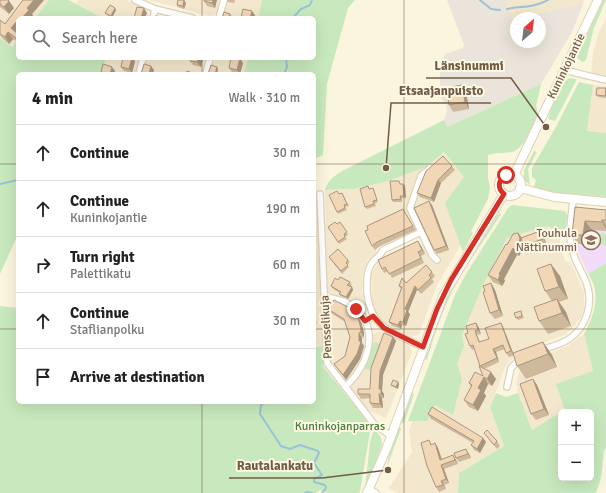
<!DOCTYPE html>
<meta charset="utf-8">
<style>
body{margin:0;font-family:Signika,sans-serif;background:#f6f6f6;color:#222}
.controls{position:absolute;right:12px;bottom:12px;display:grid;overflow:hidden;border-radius:6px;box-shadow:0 4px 16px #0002}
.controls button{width:36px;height:36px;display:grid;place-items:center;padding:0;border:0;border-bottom:1px solid #e0e0e0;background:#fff;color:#222;font:20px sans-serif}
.compass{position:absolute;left:510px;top:12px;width:36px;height:36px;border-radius:50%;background:#fff;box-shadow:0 4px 16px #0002;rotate:28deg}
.stop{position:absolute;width:12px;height:12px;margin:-9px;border:3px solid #d93025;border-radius:50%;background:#fff}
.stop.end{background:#d93025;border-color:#fff;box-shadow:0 1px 4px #0008}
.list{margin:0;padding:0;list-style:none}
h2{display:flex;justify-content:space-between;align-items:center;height:52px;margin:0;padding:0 16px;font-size:17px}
h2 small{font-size:13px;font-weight:400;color:#767676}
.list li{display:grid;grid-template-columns:26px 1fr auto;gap:12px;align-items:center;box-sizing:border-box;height:56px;padding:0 16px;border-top:1px solid #e0e0e0}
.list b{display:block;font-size:15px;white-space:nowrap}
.list p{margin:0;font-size:13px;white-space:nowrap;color:#767676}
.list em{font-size:13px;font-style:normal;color:#767676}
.icon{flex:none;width:22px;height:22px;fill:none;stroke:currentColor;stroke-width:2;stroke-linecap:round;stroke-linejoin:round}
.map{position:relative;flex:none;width:606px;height:493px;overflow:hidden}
.search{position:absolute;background:#fff;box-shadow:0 4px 16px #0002;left:16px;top:16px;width:300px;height:44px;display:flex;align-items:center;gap:10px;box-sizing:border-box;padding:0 14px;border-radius:6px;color:#767676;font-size:15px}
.panel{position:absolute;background:#fff;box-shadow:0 4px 16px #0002;left:16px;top:72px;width:300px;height:332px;border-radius:6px}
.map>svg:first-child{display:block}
</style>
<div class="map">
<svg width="606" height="493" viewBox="0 0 606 493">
<rect width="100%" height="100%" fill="#fcf5de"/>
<!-- residential -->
<g fill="#f3e8cd">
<polygon points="0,0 49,0 35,18 18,18 18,40 13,47 0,38"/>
<polygon points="78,0 127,0 146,10 149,17 149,18 103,18 76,3"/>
<polygon points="148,0 220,0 216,14 210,16"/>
<polygon points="227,0 262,0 258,18 223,18"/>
<polygon points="506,0 584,0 583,4 512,19"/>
<polygon points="606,19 606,77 591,75 593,52 599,32"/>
<polygon points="106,58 139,58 135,74 102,74"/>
<polygon points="146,58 206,58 202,74 142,74"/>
<polygon points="213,58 248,58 244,74 209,74"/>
<polygon points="593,85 606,86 606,133 587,131"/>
<polygon points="444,152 464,177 466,236 437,285 419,334 412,337 384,324 377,316 372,300 371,273 379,262 382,263 425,243 411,207 426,167"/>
<polygon points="423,168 408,207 417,230 376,249 377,253 368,260 363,272 362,290 365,305 357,310 328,296 325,190 355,189 385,182"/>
<polygon points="314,195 318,204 323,346 314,347"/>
<polygon points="507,219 564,227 560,230 560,246 565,261 571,263 584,292 584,308 582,316 572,329 566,334 519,353 506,365 490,407 504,446 459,473 458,493 397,493 389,488 412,452 409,431 457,298"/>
<polygon points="328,299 334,300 353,310 362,320 368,338 365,359 346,384 330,364"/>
<polygon points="379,331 409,345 412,352 386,418 367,410 348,386 358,375 366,362 370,350 370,336"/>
<polygon points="584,334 593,371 565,410 532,430 518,393 516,383 519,373 525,364 569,345"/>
</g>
<!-- industrial -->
<polygon fill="#eae4da" points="447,0 506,0 512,19 516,18 516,42 540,42 540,18 516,18 583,4 572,32 541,84 447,127 444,120 447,111 446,105 440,96 440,66 445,54 463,48 464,45"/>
<!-- education -->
<polygon fill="#f2dbf8" points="606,213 606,263 588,274 577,249 575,237"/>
<!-- green -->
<g fill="#c8e9bd">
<polygon points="49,0 69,0 103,18 35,18"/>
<polygon points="262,0 355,0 348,8 327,84 323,155 314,159 314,74 244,74 248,58 314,58 314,18 258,18"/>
<polygon points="602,0 606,0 594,28 586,60 583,62 577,58"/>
<polygon points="0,38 12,47 18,40 18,58 106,58 102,74 18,74 18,234 0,274"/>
<path d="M569,78l7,1v2l-21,40 -7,-2c3,-11 12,-36 21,-41z"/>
<polygon points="579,82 593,85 587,131 606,133 606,197 556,194 534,187 536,180 532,177 532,168 557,125"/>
<path d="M541,84l-5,22c6,9 -11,40 -21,45 -7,3 -19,1 -27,4v23l2,10 -2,11 -17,32 2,2 -10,19 -18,-49 19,-26 -20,-25 -18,15 -41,15 -30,7 -30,1c3,-12 15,-18 25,-23l94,-47 3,7z"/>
<polygon points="534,151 537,152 528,169 530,185 524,180 524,170"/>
<polygon points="512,205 565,211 567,215 566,228 561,230 546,226 507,238 483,285 462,335 464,346 457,364 462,379 453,415 435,405 427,421 408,421 455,295 466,274 508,208"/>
<path d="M499,213l2,1c-16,26 -35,50 -48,76 -12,23 -19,47 -26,70l-2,-1 19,-56 21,-37z"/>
<polygon points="595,233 606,234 606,245 594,244"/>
<path d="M606,263v185l-2,3 -3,27 -5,15h-138l1,-20 45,-27 -14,-39 6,-14 10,4 12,-4 14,37 29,-18v66h30v-66h-30l4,-2 -9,-26 37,-13 -9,-37c10,-17 18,-42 4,-60z"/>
<polygon points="0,306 18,308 18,402 314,402 314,347 323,346 323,366 371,426 360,491 359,493 327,493 320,490 316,493 0,493"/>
<polygon points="376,342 380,344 370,370 365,369 372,344"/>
<polygon points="411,392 414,394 404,423 401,423"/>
<polygon points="399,427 401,429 387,467 389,455"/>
<polygon points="374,429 381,437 382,445 365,489 370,442"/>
</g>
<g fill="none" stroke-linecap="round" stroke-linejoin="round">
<!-- stream -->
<g stroke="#9ac3d6" stroke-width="2">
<polyline points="480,0 491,9 500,10"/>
<path d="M507,9c14,-3 27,-1 41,-9"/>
<polyline points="293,18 301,9 310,5 312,0"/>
<polyline points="284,74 287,67 286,58"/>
<polyline points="0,184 18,180"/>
<polyline points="266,402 261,405 260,414 281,446 290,449 300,445 318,451 319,453 314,463 322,475 314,479 314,482 325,485 326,488 322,493"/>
<polyline points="305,493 307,492 312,493"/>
</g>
<defs>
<g id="street">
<polyline points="135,0 155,9 192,18"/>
<polyline points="153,18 155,9"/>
<polyline points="219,18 224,0"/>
<polyline points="564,70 606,80"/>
<polyline points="139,74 143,58"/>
<polyline points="206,74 210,58"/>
<polyline points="430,168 421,176 410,208 432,255 437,260"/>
<polyline points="320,194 327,363 374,424 391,436"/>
<path d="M421,232l-38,18c-3,8 -12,10 -14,19 -3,7 -2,17 -2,24 4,37 28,40 56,54"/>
<path d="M325,297c55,6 55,58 20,90"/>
<path d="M540,350c10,-3 20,-5 29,-11 18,-12 25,-37 17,-57 -5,-12 -13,-24 -15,-37 -3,-15 1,-31 2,-46"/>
<polyline points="507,387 511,368 521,358"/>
<polyline points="369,489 376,493"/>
</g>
<g id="secondary">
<circle cx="510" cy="185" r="11"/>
<polyline points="514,175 598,0"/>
<polyline points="520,188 554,197 606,202"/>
<polyline points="367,493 386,450 443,296 504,194"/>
</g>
</defs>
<!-- street casing -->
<use href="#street" stroke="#dfd2bb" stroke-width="8"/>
<!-- secondary casing -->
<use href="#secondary" stroke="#e1d1b6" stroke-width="10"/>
<!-- street -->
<use href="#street" stroke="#fff" stroke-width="5.5"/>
<!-- secondary -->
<use href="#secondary" stroke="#fff" stroke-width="8"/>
</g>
<!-- wall -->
<g fill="#cfb99d">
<polygon points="0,0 9,1 14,8 9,14 0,7"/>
<polygon points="23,0 44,0 32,14 33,16 32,18 18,18 18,32 17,33 18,34 18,42 13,39 9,44 3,39 0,35 0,20 5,24"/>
<polygon points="217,0 215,8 207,6 204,1"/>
<polygon points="227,0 235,0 234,3 228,2"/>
<polygon points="186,3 184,9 178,7 177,5"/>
<polygon points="116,10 112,18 107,15 105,13"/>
<polygon points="150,58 158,58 157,60"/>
<polygon points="203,58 201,67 193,65 190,61"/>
<polygon points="135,61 132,73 124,71 121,67"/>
<polygon points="243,63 240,74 232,72 229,68"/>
<polygon points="462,85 466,92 469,109 453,112 449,105"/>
<polygon points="606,89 606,98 598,97 596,95"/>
<polygon points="452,166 455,170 441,183 434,202 420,197 417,193"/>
<polygon points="401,183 401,184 403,184 405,186 406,198 402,198 402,202 393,202 392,200"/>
<polygon points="370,189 374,191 378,202 375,203 376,206 367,209 365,207"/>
<polygon points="339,194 343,195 349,206 345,207 347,210 338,214 337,212"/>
<polygon points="432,205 449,250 437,254 434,250"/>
<polygon points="575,207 606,210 606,231 592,230 589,244 578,244 572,235"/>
<polygon points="403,209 416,230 380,246 375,250 372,246"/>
<polygon points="340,222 348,235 345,237 347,239 339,244 328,227 337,224"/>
<polygon points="518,233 522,238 543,235 546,243 532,248 533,250 527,252 524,247 519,256 517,255 504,279 505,281 502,286 493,282 488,275 507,245"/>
<polygon points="421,246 425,254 421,256 424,263 392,278 388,271 384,273 382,269"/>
<polygon points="330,259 348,260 350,262 347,265 349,267 342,274"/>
<polygon points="432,272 435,276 432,279 434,282 421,294 417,290 408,312 410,314 406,326 402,325 401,329 392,326 389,322 401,289 399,286"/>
<polygon points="560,276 568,299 559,302 566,312 571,326 548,334 539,321 552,301 545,291"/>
<polygon points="338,280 350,282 352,285 350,286 352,287 353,290 348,299 341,296 339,294 340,293 333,289 331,286"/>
<polygon points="491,283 495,290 503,316 495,319 490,313"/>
<polygon points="328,309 353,312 351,315 361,322 364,333 364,337 362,338 362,343 364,346 360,359 346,380 334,364 345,356 350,337 345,322 331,313"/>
<polygon points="521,311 524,318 518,320 516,318"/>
<polygon points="314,318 317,323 314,326"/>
<polygon points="501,323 503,327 513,353 543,342 552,355 557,367 526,379 517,366 514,355 509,357 506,353 505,349 496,352 499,362 484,369 496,379 492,386 488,384 484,393 486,396 478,411 469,407 464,400 471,387 469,383 483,376 481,367 474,349 472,350 470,346 468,333 478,326 481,334 477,335 480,342 489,339"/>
<polygon points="393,337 396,341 383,375 382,391 384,394 384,398 382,398 383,408 373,408 370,403 370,398 361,399 358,394 370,389"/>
<polygon points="533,379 537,385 549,415 536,420 531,414"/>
<polygon points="398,382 399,384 398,389 393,387 391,385"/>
<polygon points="428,414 483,438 486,442 480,453 474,450 471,445 473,443 431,419"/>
<polygon points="484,433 497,441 500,446 497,449"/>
<polygon points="435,443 438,448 442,459 453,455 456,460 458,464 444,469 449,483 444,485 446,489 439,492 436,487 432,445"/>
<polygon points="469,454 471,458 459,462 456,458"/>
</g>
<!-- shaded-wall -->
<g fill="#a9967f">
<polygon points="34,0 44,0 32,14 33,16 32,18 22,18 27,8"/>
<polygon points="184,0 186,3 184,9 183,6"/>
<polygon points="213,0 217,0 215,8 212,3"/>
<polygon points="9,1 14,8 9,14 4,7"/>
<polygon points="115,8 116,10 112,18 111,16"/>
<polygon points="144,8 147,13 145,18 141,18"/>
<polygon points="252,11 255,15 254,18 250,18"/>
<polygon points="230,14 231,16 231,18 229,18"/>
<polygon points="17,21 18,22 18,32 16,35 11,28"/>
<polygon points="8,32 13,39 9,44 5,37"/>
<polygon points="132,58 133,58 135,61 132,73 129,69"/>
<polygon points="199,58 203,58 201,67 197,62"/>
<polygon points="240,58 243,63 240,74 237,70"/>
<polygon points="151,66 154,70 153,74 149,74"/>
<polygon points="112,67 115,71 115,74 110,74"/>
<polygon points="217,67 218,69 217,74 215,74"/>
<polygon points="462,85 466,92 469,109 465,102"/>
<polygon points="438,180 441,183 434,202 431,198"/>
<polygon points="403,184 405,186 406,198 404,196"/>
<polygon points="429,201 432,205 449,250 446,246"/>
<polygon points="602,220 606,226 606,229 602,222"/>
<polygon points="585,221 592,230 589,244 583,235"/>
<polygon points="540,231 543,235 546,243 543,239"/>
<polygon points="518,233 523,239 525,246 519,256 515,250"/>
<polygon points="418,241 421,246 425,254 422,250"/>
<polygon points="513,248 517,255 504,279 505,281 502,286 498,280 499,274"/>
<polygon points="551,264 560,276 568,299 559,287"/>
<polygon points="491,283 495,290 503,316 499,310"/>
<polygon points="415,286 417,290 408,312 410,314 406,326 403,322 405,309"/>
<polygon points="352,287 353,290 348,299 346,297"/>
<polygon points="557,299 566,312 571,326 562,313"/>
<polygon points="350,308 353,312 351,315 348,311"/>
<polygon points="358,317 361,322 364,333 364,337 361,332"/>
<polygon points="400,321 402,325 401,329 398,325"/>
<polygon points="476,323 478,326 481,334 478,330"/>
<polygon points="501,323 503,327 514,355 511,351"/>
<polygon points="359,333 362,338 362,343 364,346 360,359 346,380 343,375 359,341"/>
<polygon points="393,337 396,341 383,375 382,391 384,394 384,398 381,394 379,389 380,371"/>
<polygon points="543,342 552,355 557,367 548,354"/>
<polygon points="493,349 496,352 499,362 497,358"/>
<polygon points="491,372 496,379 492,386 487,379"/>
<polygon points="484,377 488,384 484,393 486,396 478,411 473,405 478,388"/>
<polygon points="533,379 537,385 549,415 544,409"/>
<polygon points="398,382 399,384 398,389 396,387"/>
<polygon points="379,394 382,398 383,408 380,404"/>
<polygon points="483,438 486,442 480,453 477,449"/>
<polygon points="435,443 438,448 443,464 440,460"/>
<polygon points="466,449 469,454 471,458 468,454"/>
<polygon points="453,455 456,460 458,464 455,460"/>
<polygon points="441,465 444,469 449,483 446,479"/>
<polygon points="441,481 444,485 446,489 443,485"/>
</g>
<!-- building -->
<g fill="#f1d7b6" stroke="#a9967f">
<polygon points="0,0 8,0 9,1 4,7 0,4"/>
<polygon points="23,0 34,0 27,8 29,10 22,18 18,18 18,21 17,21 11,28 18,34 18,37 17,39 8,32 5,37 0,34 0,20 5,24"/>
<polygon points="178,0 184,0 183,6 177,5"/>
<polygon points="204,0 213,0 212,3 204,1"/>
<polygon points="110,5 115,8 111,16 105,13"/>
<polygon points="137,7 144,8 141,18 134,18"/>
<polygon points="243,9 252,11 250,18 241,18"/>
<polygon points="224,12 230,14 229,18 222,18"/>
<polygon points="155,16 162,17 162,18 155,18"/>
<polygon points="123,58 132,58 129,69 121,67"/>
<polygon points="191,58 199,58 197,62 190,61"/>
<polygon points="231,58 240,58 237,70 229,68"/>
<polygon points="103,64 112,67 110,74 101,72"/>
<polygon points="144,64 151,66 149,74 141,74"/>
<polygon points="211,65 217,67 215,74 208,74"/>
<polygon points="187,71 195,74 186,74"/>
<polygon points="462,85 465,102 449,105 446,88"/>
<polygon points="597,88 606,88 605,96 596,95"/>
<polygon points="443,156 452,166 438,180 431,198 417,193 426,171"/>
<polygon points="390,181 399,181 400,184 403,184 404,196 400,196 401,199 392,200"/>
<polygon points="368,186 369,189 373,188 377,200 373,201 374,204 365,207 360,189"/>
<polygon points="337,191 339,194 342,193 347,204 344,205 345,208 337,212 329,195"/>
<polygon points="429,201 446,246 434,250 414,208"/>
<polygon points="575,207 606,210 606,220 602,220 602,222 585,221 583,235 572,235"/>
<polygon points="403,209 413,226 377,242 372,246 365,231 368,230 367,226"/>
<polygon points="335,222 337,224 340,222 347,232 344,234 345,237 338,242 328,227"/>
<polygon points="540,231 543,239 529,244 530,246 524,248 521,238"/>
<polygon points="518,233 520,239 515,250 513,248 499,274 500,275 498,280 488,275 506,244 507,245 513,234"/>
<polygon points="418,241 422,250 418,252 421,258 389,274 385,267 382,269 378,260"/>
<polygon points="338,249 348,260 346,263 348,265 341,271 329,257"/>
<polygon points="551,264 559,287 545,291 537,269"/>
<polygon points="426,265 432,272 429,275 431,278 418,290 415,286 405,309 407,310 403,322 400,321 398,325 389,322 402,287 399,286 402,278 406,283"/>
<polygon points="340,277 350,282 347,285 352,287 346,297 339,294 341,292 331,286 335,278 338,280"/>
<polygon points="491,283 499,310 490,313 483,292 485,291 483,286"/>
<polygon points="557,299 562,313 539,321 534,307"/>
<polygon points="334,300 350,308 348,311 353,316 356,315 358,317 361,329 361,332 359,333 359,341 361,342 357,354 343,375 334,364 345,356 350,337 344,319 328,309"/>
<polygon points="521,311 522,316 516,318 514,313"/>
<polygon points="476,323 478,330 475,331 479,342 489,339 485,328 501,323 511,351 506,353 503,345 493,349 497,358 480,366 473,345 470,346 465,334 468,333 466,326"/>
<polygon points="384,333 393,337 380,371 379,389 381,389 381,394 379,394 380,404 370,403 370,394 358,394 358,389 370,389 371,368"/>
<polygon points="543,342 548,354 517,366 513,353"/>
<polygon points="479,366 491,372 487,379 484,377 478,388 481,390 473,405 464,400 472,385 469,383 475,372 483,376"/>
<polygon points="533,379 544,409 531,414 520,384"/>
<polygon points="393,380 398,382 396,387 391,385"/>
<polygon points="432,407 483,438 477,449 471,445 474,441 428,414"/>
<polygon points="487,430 497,441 494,445 484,433"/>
<polygon points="429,440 431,445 435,443 440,460 453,455 455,460 441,465 446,479 441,481 443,485 436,487 427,466 421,443"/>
<polygon points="466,449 468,454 456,458 454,453"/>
</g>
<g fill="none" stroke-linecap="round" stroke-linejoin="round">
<!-- route -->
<path stroke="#d93025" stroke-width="5" d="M356,309l9,12 8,-5 11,12 39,19 14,-38 14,-29 53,-86c-7,-6 -6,-14 2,-19"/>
</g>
<!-- grid -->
<path fill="none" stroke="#715d47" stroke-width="1" stroke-opacity="0.55" d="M202,0v18M404,0v493M202,58v16M0,164h18M314,164h292M0,329h18M314,329h292M202,402v91"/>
<!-- icons -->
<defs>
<symbol id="school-ring" viewBox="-11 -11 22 22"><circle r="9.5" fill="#fff9e4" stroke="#8d6e63" stroke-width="1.5"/><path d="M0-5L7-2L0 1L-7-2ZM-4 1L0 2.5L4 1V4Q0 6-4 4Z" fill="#8d6e63"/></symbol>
</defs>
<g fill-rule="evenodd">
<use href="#school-ring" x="580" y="229" width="22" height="22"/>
</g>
<g text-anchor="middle" stroke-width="4" stroke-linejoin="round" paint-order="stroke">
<!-- street labels -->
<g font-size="12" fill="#715d47" stroke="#fff9e4">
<text transform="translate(566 66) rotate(-64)" y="4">Kuninkojantie</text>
<text transform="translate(326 327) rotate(-93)" y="4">Pensselikuja</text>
</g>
<!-- education labels -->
<g font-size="12" fill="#785e54" stroke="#fff9e4" text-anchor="end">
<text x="577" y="237">Touhula<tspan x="577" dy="14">Nättinummi</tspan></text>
</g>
<!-- park labels -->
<g font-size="12" fill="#4a7d41" stroke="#fff9e4">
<text x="340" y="430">Kuninkojanparras</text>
</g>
</g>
<!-- callouts -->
<path fill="none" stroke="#715d47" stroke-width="1.5" d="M546 127L511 78H426M386 168L391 103H491M388 470L322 478H229"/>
<g fill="#715d47" stroke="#fff9e4" stroke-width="1.5">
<circle cx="546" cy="127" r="4"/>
<circle cx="386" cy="168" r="4"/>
<circle cx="388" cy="470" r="4"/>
</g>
<g font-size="13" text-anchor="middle" font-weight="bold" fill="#715d47" stroke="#fff9e4" stroke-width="4" stroke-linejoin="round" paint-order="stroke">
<text x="469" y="70">Länsinummi</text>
<text x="441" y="95">Etsaajanpuisto</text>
<text x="275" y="470">Rautalankatu</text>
</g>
</svg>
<div class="controls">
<button>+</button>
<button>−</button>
</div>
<svg class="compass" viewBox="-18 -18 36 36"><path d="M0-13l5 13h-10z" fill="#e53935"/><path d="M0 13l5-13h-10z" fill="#767676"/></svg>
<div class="stop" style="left:506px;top:175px"></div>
<div class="stop end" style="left:356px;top:309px"></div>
<div class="search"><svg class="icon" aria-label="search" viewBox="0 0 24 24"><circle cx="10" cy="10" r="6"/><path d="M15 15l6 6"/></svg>Search here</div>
<section class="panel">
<h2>4 min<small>Walk · 310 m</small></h2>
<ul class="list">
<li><svg class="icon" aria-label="ahead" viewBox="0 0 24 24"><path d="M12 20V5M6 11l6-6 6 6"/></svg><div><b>Continue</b></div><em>30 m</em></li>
<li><svg class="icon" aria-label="ahead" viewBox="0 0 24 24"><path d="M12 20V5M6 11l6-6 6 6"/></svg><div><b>Continue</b><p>Kuninkojantie</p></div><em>190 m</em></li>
<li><svg class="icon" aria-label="right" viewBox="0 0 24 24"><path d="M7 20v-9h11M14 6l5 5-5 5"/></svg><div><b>Turn right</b><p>Palettikatu</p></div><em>60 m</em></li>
<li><svg class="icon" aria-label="ahead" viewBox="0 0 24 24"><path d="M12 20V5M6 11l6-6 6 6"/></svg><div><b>Continue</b><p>Staflianpolku</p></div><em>30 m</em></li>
<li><svg class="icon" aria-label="arrive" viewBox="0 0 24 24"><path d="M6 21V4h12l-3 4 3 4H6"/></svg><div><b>Arrive at destination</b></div></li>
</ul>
</section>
</div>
